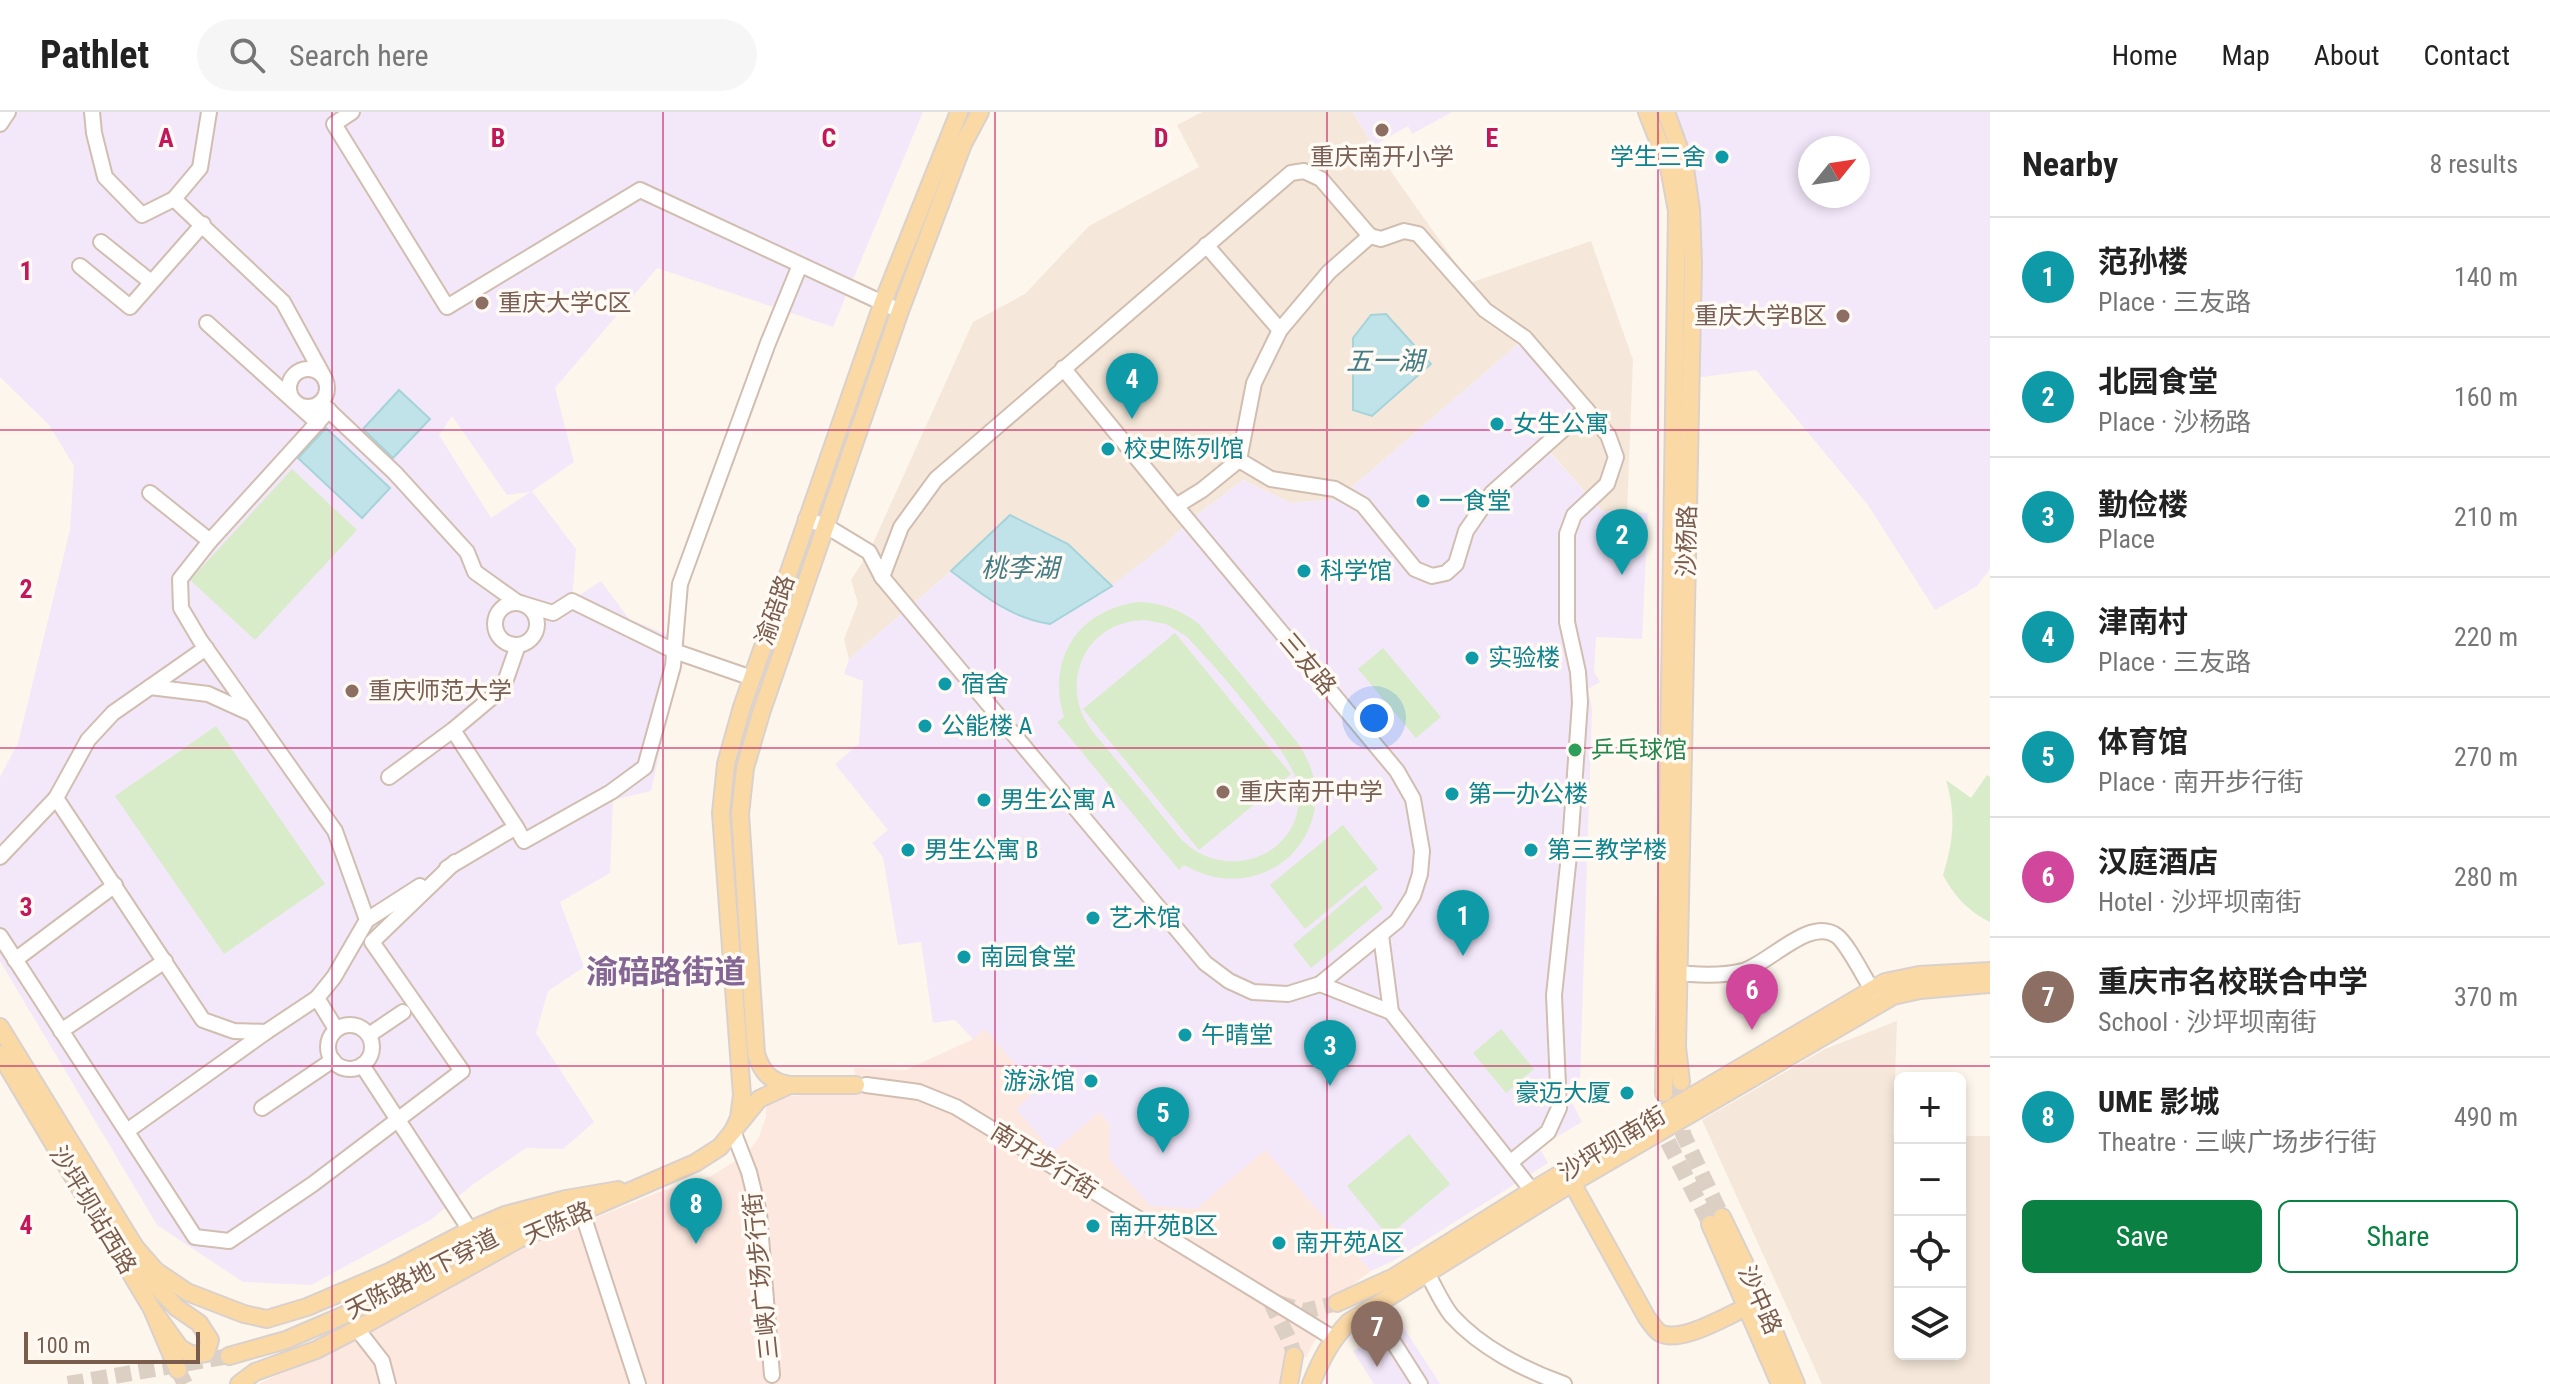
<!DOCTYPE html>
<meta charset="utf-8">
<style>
body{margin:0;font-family:"Roboto Condensed","Noto Sans SC",sans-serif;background:#f6f6f6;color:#222}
.controls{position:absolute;right:24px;bottom:24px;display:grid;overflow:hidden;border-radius:12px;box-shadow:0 4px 12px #0003}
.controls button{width:72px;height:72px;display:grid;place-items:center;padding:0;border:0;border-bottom:2px solid #e0e0e0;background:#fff;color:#222;font:40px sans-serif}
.compass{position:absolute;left:1798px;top:24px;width:72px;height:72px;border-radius:50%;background:#fff;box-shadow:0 4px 12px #0003;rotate:60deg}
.scale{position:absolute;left:24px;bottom:20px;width:176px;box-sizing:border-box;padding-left:8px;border:4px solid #7a5c4d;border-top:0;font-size:22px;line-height:28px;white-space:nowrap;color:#7a5c4d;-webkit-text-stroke:6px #fffaf3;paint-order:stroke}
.you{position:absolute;left:1374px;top:606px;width:28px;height:28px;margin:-20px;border:6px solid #fff;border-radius:50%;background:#1a73e8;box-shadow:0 0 0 12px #1a73e833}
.badge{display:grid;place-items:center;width:52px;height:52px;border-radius:50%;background:#0b8043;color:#fff;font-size:26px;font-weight:700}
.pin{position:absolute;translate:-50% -66px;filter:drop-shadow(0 2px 4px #0008)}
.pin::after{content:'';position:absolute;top:42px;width:28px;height:24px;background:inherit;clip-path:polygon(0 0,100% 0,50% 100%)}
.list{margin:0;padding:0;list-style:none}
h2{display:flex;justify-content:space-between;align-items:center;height:104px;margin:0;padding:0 32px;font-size:34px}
h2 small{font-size:26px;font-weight:400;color:#767676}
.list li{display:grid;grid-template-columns:52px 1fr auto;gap:24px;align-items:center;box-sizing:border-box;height:120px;padding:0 32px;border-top:2px solid #e0e0e0}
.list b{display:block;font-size:30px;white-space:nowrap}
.list p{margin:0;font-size:26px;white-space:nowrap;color:#767676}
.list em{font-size:26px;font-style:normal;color:#767676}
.actions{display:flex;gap:16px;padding:24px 32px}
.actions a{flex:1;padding:18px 0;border:2px solid #0b8043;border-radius:12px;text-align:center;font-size:28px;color:#0b8043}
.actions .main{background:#0b8043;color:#fff}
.icon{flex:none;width:44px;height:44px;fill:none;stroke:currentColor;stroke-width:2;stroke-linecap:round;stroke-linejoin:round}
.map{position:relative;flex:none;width:1990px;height:1272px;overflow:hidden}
header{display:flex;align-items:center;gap:48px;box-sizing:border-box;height:112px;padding:0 40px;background:#fff;border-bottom:2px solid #e0e0e0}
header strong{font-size:38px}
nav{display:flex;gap:44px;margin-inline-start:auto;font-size:28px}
.search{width:560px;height:72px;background:#f6f6f6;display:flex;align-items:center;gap:20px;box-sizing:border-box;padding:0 28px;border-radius:44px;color:#767676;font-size:30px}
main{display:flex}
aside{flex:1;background:#fff}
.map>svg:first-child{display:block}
</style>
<header>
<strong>Pathlet</strong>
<div class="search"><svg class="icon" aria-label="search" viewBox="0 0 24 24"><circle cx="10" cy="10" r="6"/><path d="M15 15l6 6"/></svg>Search here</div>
<nav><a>Home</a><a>Map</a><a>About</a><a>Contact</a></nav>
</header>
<main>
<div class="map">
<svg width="1990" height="1272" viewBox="0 0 1990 1272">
<rect width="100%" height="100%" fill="#fdf6ec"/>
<!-- residential -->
<g fill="#f5e8da">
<polygon points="1202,0 1353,0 1373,34 1470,171 1591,129 1633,248 1627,400 1602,399 1544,333 1525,226 1338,387 1291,391 1243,368 1189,409 1166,432 1112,474 1068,432 1010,403 951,459 849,547 844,527 858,491 851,468 869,440 973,210 1025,182 1089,114 1199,55 1177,13"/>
<polygon points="1897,909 1893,1022 1900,1023 1900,1242 1960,1242 1960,1024 1990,1024 1990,1272 1822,1272 1702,1008 1825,937"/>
</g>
<!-- commercial -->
<polygon fill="#fde8e0" points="985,916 1037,978 1053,1039 1099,1000 1110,1013 1110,1047 1265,1037 1371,1159 1340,1182 1306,1245 1284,1244 1280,1272 258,1272 361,1224 524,1135 659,1080 711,1064 745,1043 758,1027 766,1005 766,990 789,984 857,979 854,956 906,958 973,927"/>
<!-- education -->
<g fill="#f3e8fa" fill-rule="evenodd">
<path d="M0,0h923l-90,215 -176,-59 -102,120 19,74 -42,29 44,58 -4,51 29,-19 28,38 56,23 -34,149 -38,9 -3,73 -50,29 24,65 -36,24 -12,42 58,89 -31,27 -37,-1 -54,37 -40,34 -121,66 -68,-3 -86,-57 -157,-264v-184l18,-34 52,-213 4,-64 -25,-41 -49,-48zM452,304l55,79 23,-3 -39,26 -52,-83z"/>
<polygon points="1353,0 1452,0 1412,22 1408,14 1373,34"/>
<path d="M1672,0h318v457l-13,17 -42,24 -67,-105 -112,-135 -62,8 5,-116zM1810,36h48v48h-48z"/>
<polygon points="1525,226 1586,297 1544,334 1602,399 1648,401 1642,527 1596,525 1594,560 1600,570 1588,577 1592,597 1580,966 1564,975 1582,1010 1539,1035 1548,1051 1393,1149 1371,1159 1265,1038 1196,1097 1150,1094 1109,1047 1110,1013 1099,1000 1053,1040 1016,997 1037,978 985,917 973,927 955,908 933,911 921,830 898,833 883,745 872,731 888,718 835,652 859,632 863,569 844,562 849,547 951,459 1010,403 1068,432 1112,473 1166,432 1189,409 1243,368 1291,391 1338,387"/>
<polygon points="1400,1210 1440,1272 1374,1272 1353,1239"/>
</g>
<!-- green -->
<g fill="#d8ecc9" fill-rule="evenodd">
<polygon points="292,357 357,418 255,528 190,468"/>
<path d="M1138,490c24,1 42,7 61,22l98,118c57,80 -28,172 -113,123l-5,5 -122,-148 7,-5c-18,-58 14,-107 74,-115zM1144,508l22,4 20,12c24,24 105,117 111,146 15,70 -70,106 -117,56 -22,-27 -44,-55 -67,-82 -11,-14 -26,-28 -32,-45 -8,-22 -5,-46 9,-65 13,-17 32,-25 54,-26z"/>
<polygon points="1175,521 1291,662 1199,738 1083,597"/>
<polygon points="1383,536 1441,605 1416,626 1358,557"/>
<polygon points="216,614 325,772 224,842 115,684"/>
<path d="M1987,663l3,2v145c-21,-10 -36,-26 -47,-47 11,-34 13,-61 3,-95l25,18z"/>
<polygon points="1343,713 1378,757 1305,817 1270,773"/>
<polygon points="1365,773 1383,796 1311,856 1293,833"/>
<polygon points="1501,917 1534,957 1506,981 1473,941"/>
<polygon points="1409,1022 1450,1072 1388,1124 1347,1074"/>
</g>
<!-- water -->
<g fill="#bfe3e8" stroke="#a5d3da" stroke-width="2">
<polygon points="1386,202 1431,252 1372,304 1353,298 1353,226 1371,203"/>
<polygon points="399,278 430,307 393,346 363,317"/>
<polygon points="326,316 390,376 362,406 298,346"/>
<path d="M1010,403l58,29 44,42 -62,38c-40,-6 -68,-30 -99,-53z"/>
</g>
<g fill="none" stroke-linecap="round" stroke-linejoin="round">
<!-- major-tunnel -->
<g stroke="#dcd0c4" stroke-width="16" stroke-dasharray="16 8" stroke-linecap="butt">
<polyline points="1681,970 1683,1022 1722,1105"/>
<polyline points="1666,1006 1667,1028 1710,1112"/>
<path d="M1271,1189c6,19 20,36 23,55"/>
<polyline points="1278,1191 1305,1199 1337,1191"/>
<polyline points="178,1258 185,1272"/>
<polyline points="68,1272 229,1244"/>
</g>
<defs>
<g id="minor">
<polyline points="92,0 94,21 105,65 142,103 174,87"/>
<polyline points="209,0 200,56 174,87 283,190 324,265"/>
<polyline points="352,0 334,12 447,195 640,78 900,199"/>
<polyline points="0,12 8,0"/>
<polyline points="1370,124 1381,127 1404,119 1418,122 1485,198 1525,226 1586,297"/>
<polyline points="101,130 151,170"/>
<polyline points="1206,133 1280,218"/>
<polyline points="80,154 130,195 203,112"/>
<polyline points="207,211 318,311"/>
<circle cx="308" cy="276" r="19"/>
<polyline points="321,291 395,361 467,440 475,460 517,490 553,501 572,489 674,539 752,566"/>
<polyline points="329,298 210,429 180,467 181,496 200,528 335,719 367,808 334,865 317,886 336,917"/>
<polyline points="1239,348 1271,367 1335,377 1363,393 1415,457 1432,464 1446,461 1456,452 1466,419 1492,381 1586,297 1608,323 1616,345 1607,372 1574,403 1567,422 1567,510 1578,560 1580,590 1570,734 1554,883 1559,996 1548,1020 1511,1050"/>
<polyline points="150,381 210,429"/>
<polyline points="806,407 826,414 869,440 882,465 1205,851 1229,869 1253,880 1288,882 1320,872 1397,809 1413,784 1420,762 1422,739 1413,687 1397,659 1176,394"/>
<polyline points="882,465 901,415 936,367 1291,61 1304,59 1321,67 1370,124 1329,160 1280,218 1254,271 1239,348 1202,378 1176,394 1063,256"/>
<circle cx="516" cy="512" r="21"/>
<polyline points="206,536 113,601 88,628 56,686 203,908 234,919 266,920 317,886"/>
<polyline points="150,575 208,582 252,602"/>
<polyline points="389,665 453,618 503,576 518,533"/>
<polyline points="516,715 524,729 611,680 645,655 673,554 680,472 768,231 800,153"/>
<polyline points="0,745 56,686"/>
<polyline points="447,756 516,715 453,618"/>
<polyline points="367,808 420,774"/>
<polyline points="1381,823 1391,900"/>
<polyline points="0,824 195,1125 229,1129 313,1072 462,959 372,830 455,750"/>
<polyline points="15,848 115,773"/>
<path d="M1669,860c24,3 51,5 74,-1 27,-8 67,-55 94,-35 12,9 30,48 41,63"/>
<polyline points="1320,872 1391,900 1537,1085"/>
<circle cx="350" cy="935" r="22"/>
<polyline points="61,919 165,849"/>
<polyline points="369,923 403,900"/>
<polyline points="362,953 470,1118"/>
<polyline points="866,973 919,980 956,995 1333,1226"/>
<polyline points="262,996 333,948"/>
<polyline points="127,1019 266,920"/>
<polyline points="733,1019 749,1060 759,1101 772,1263"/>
<polyline points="582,1100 638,1272"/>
<path d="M1427,1161c8,14 15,31 25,43 28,31 72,54 112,68"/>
<polyline points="1371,1195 1420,1272"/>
<polyline points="357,1217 382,1249 388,1272"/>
</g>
<g id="major">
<polyline points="1647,0 1669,56 1677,99 1664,981"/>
<polyline points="1666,0 1684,50 1691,97 1693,151 1677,935 1681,970"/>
<polyline points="0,915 135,1135 156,1174 177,1196 199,1211 210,1228 206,1241 192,1243 180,1236 152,1197"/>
<polyline points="0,942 152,1197 178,1258"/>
<path d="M856,973h-66c-20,-3 -28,-13 -34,-31l-16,-240 5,-46 16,-55 139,-402 63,-167 17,-32"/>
<polyline points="733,1019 739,1006 742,983 721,701 726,652 742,595 883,190 959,0"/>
<path d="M1572,1071l75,135c4,5 8,12 13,15 21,11 66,-17 87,-26"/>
<polyline points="1722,1105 1754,1171 1796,1272"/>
<polyline points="1710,1112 1780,1272"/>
<polyline points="135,1135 156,1159 187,1180 244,1202 267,1207 307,1195 389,1160 470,1118 505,1103 566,1087 618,1078"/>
<polyline points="1337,1191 1394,1165 1533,1078 1885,870 1919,863 1990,859"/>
<polyline points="229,1244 286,1228 349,1201 478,1131 558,1100"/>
<polyline points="239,1272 255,1260 316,1238 357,1217 519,1127 695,1051 720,1035 759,987 790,973"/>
<polyline points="1289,1272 1294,1244"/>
<path d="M1311,1272c10,-24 19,-43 38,-62l223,-139 321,-187 27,-6 70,-6"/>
</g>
</defs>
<!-- minor casing -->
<use href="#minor" stroke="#d1beb0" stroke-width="18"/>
<!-- major casing -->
<use href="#major" stroke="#dad1cd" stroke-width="20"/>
<!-- minor -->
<use href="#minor" stroke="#fff" stroke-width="14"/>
<!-- major -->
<use href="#major" stroke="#fbd9a5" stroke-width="16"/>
</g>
<!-- grid -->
<path fill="none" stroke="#c2185b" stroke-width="2" stroke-opacity="0.55" d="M332,0v1272M663,0v1272M995,0v1272M1327,0v1272M1658,0v1272M0,318h1990M0,636h1990M0,954h1990"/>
<!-- markers -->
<g fill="#8d6e63" stroke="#fffaf3" stroke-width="3">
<circle cx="1382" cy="18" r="8"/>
<circle cx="482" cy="191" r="8"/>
<circle cx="1843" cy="204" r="8"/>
<circle cx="352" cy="579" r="8"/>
<circle cx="1223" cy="680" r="8"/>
</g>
<g fill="#0f9aa8" stroke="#fffaf3" stroke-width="3">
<circle cx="1722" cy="45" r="8"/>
<circle cx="1497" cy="312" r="8"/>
<circle cx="1108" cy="337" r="8"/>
<circle cx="1423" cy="389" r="8"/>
<circle cx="1304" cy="459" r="8"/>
<circle cx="1472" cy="546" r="8"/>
<circle cx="945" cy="572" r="8"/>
<circle cx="925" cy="614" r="8"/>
<circle cx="1452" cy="682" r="8"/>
<circle cx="984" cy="688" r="8"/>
<circle cx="908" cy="738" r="8"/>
<circle cx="1531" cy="738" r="8"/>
<circle cx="1093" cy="806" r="8"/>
<circle cx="964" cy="845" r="8"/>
<circle cx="1185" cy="923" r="8"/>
<circle cx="1091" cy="969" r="8"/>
<circle cx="1627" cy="981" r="8"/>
<circle cx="1093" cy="1114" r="8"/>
<circle cx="1279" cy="1131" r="8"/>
</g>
<circle fill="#2e9e5b" stroke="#fffaf3" stroke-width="3" cx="1575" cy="638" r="8"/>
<g text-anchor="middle" stroke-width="7" stroke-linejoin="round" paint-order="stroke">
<!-- education labels -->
<g font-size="24" fill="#785e54" stroke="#fffaf3" text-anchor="start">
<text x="1382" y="53" text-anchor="middle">重庆南开小学</text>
<text x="498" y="199">重庆大学C区</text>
<text x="1827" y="212" text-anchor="end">重庆大学B区</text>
<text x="368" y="587">重庆师范大学</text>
<text x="1239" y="688">重庆南开中学</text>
</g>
<!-- culture labels -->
<g font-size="24" fill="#0d838f" stroke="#fffaf3" text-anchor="start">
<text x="1706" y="53" text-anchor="end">学生三舍</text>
<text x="1513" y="320">女生公寓</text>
<text x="1124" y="345">校史陈列馆</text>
<text x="1439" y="397">一食堂</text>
<text x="1320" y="467">科学馆</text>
<text x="1488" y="554">实验楼</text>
<text x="961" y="580">宿舍</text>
<text x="941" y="622">公能楼 A</text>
<text x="1468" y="690">第一办公楼</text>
<text x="1000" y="696">男生公寓 A</text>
<text x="924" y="746">男生公寓 B</text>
<text x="1547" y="746">第三教学楼</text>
<text x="1109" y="814">艺术馆</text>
<text x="980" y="853">南园食堂</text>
<text x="1201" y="931">午晴堂</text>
<text x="1075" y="977" text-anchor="end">游泳馆</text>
<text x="1611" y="989" text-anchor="end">豪迈大厦</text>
<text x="1109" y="1122">南开苑B区</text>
<text x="1295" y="1139">南开苑A区</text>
</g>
<!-- street labels -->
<g font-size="24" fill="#7a5c4d" stroke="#fffaf3">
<text transform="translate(1687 429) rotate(-89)" y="8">沙杨路</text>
<text transform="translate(775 498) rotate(-71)" y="8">渝碚路</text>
<text transform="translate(1308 552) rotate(50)" y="8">三友路</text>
<text transform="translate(1612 1032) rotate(-31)" y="8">沙坪坝南街</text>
<text transform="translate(1044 1049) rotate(32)" y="8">南开步行街</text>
<text transform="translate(93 1098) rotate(59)" y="8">沙坪坝站西路</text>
<text transform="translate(558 1111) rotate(-23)" y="8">天陈路</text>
<text transform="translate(422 1162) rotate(-27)" y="8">天陈路地下穿道</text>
<text transform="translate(761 1164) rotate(-96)" y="8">三峡广场步行街</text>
<text transform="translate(1760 1188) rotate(66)" y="8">沙中路</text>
</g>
<!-- leisure labels -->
<g font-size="24" fill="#27864d" stroke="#fffaf3" text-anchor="start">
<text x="1591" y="646">乒乓球馆</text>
</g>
<!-- water labels -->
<g font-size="26" font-style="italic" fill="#437c86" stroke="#fffaf3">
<text x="1385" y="258">五一湖</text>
<text x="1020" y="465">桃李湖</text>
</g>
<!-- district labels -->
<g font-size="32" font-weight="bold" fill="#846695" stroke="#fffaf3">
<text x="666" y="871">渝碚路街道</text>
</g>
</g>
<g font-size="26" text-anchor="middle" font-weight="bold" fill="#c2185b" stroke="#fffaf3" stroke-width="7" stroke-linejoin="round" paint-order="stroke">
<text x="166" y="35">A</text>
<text x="498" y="35">B</text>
<text x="829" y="35">C</text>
<text x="1161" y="35">D</text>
<text x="1492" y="35">E</text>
<text x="26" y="168">1</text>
<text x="26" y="486">2</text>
<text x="26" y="804">3</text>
<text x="26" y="1122">4</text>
</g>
</svg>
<div class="controls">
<button>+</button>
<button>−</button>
<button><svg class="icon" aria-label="locate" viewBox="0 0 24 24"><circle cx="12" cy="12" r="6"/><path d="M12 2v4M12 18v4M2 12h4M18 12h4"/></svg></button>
<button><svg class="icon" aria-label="layers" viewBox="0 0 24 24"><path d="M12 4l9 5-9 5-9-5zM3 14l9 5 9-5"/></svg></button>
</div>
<svg class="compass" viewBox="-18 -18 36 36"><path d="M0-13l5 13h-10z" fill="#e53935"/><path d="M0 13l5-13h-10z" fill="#767676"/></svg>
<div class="scale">100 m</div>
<div class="you"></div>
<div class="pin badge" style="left:1463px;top:844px;background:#0f9aa8">1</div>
<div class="pin badge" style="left:1622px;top:463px;background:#0f9aa8">2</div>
<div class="pin badge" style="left:1330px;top:974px;background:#0f9aa8">3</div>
<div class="pin badge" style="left:1132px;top:307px;background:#0f9aa8">4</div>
<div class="pin badge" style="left:1163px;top:1041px;background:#0f9aa8">5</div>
<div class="pin badge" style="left:1752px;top:918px;background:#d1479c">6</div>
<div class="pin badge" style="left:1377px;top:1255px;background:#8d6e63">7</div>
<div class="pin badge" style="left:696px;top:1132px;background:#0f9aa8">8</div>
</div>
<aside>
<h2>Nearby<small>8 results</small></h2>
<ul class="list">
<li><span class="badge" style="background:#0f9aa8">1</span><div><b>范孙楼</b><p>Place · 三友路</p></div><em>140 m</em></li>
<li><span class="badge" style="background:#0f9aa8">2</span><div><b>北园食堂</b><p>Place · 沙杨路</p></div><em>160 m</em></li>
<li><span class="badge" style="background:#0f9aa8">3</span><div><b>勤俭楼</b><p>Place</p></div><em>210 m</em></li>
<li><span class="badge" style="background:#0f9aa8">4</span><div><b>津南村</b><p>Place · 三友路</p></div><em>220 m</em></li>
<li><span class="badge" style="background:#0f9aa8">5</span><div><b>体育馆</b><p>Place · 南开步行街</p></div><em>270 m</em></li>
<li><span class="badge" style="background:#d1479c">6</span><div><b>汉庭酒店</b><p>Hotel · 沙坪坝南街</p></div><em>280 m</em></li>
<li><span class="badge" style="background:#8d6e63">7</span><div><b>重庆市名校联合中学</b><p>School · 沙坪坝南街</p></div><em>370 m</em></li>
<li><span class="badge" style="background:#0f9aa8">8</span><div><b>UME 影城</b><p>Theatre · 三峡广场步行街</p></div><em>490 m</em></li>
</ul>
<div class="actions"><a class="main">Save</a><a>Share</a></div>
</aside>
</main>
